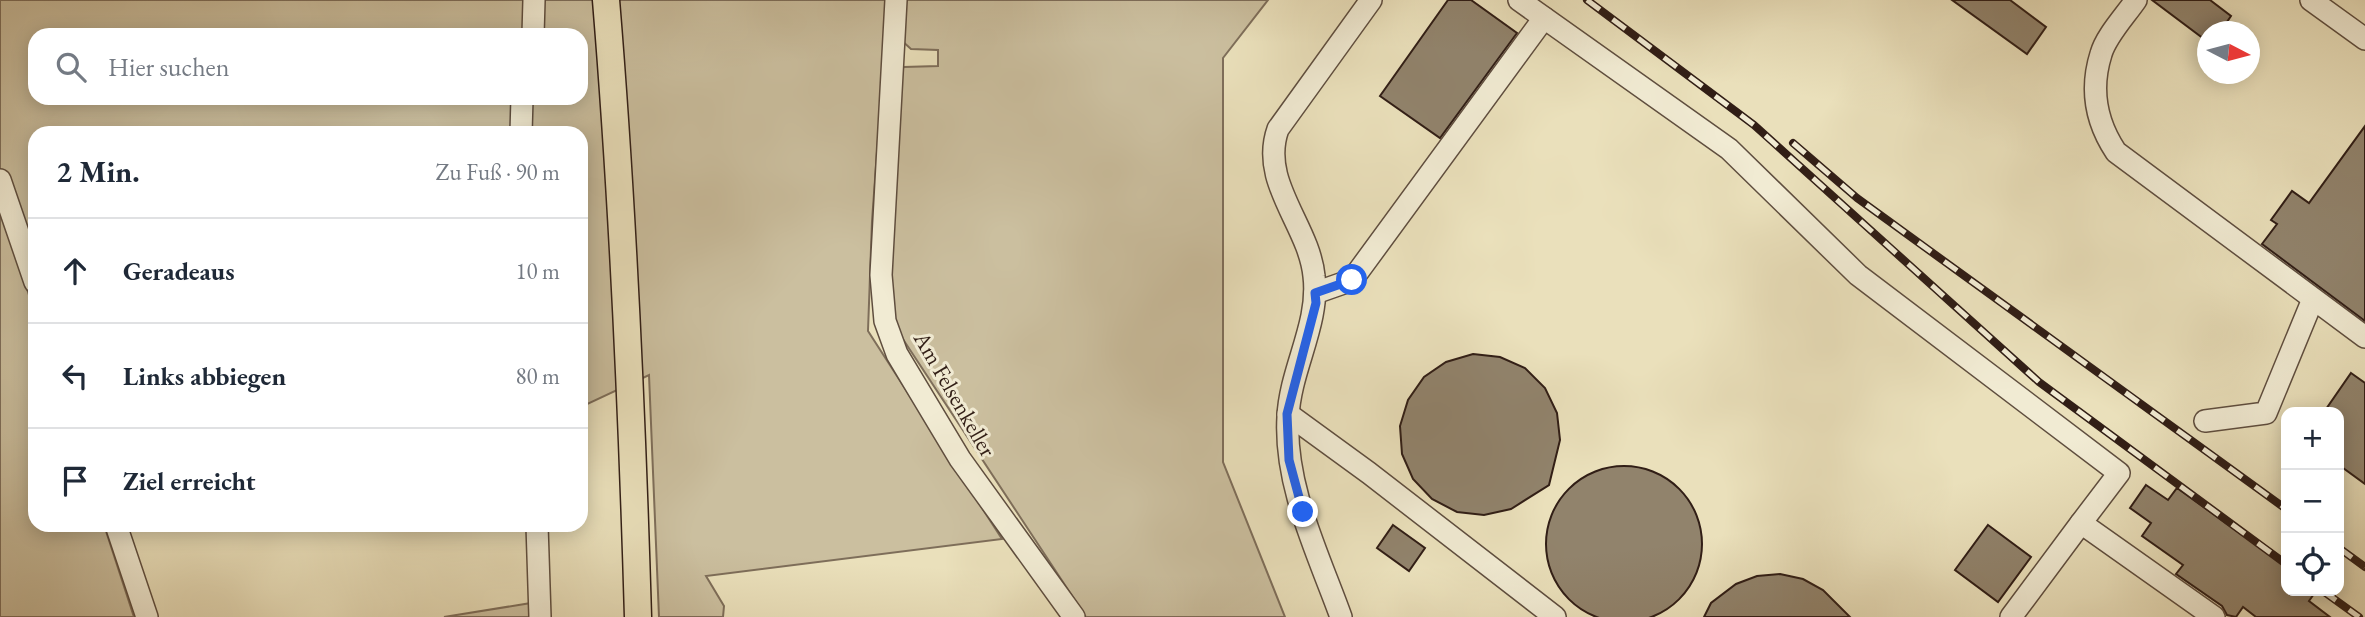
<!DOCTYPE html>
<html lang="de">
<meta charset="utf-8">
<style>
body{margin:0;font-family:"EB Garamond",serif;background:#f2f2f3;color:#1f2937}
.controls{position:absolute;right:21px;bottom:21px;display:grid;overflow:hidden;border-radius:14px;box-shadow:0 4px 18px #0003}
.controls button{width:63px;height:63px;display:grid;place-items:center;padding:0;border:0;border-bottom:2px solid #e0e1e3;background:#fff;color:#1f2937;font:35px sans-serif}
.compass{position:absolute;left:2197px;top:21px;width:63px;height:63px;border-radius:50%;background:#fff;box-shadow:0 4px 18px #0003;rotate:96deg}
.stop{position:absolute;width:21px;height:21px;margin:-16px;border:5px solid #2563eb;border-radius:50%;background:#fff}
.stop.end{background:#2563eb;border-color:#fff;box-shadow:0 2px 7px #0008}
.list{margin:0;padding:0;list-style:none}
h2{display:flex;justify-content:space-between;align-items:center;height:91px;margin:0;padding:0 28px;font-size:30px}
h2 small{font-size:23px;font-weight:400;color:#747a83}
.list li{display:grid;grid-template-columns:46px 1fr auto;gap:21px;align-items:center;box-sizing:border-box;height:105px;padding:0 28px;border-top:2px solid #e0e1e3}
.list b{display:block;font-size:26px;white-space:nowrap}
.list em{font-size:23px;font-style:normal;color:#747a83}
.icon{flex:none;width:38px;height:38px;fill:none;stroke:currentColor;stroke-width:2;stroke-linecap:round;stroke-linejoin:round}
.map{position:relative;flex:none;width:2365px;height:617px;overflow:hidden}
.search{position:absolute;background:#fff;box-shadow:0 4px 18px #0003;left:28px;top:28px;width:560px;height:77px;display:flex;align-items:center;gap:18px;box-sizing:border-box;padding:0 24px;border-radius:21px;color:#747a83;font-size:26px}
.panel{position:absolute;background:#fff;box-shadow:0 4px 18px #0003;left:28px;top:126px;width:560px;height:406px;border-radius:21px}
.map>svg:first-child{display:block}
</style>
<div class="map">
<svg width="2365" height="617" viewBox="0 0 2365 617">
<rect width="100%" height="100%" fill="#eae0bb"/>
<filter id="stains"><feTurbulence type="fractalNoise" baseFrequency=".00286" numOctaves="4"/><feColorMatrix values="0 0 0 0 .2 0 0 0 0 .09 0 0 0 0 .02 0 0 0 .5 -.17"/></filter>
<radialGradient id="worn" r=".72"><stop offset=".6" stop-color="#630" stop-opacity="0"/><stop offset="1" stop-color="#630" stop-opacity=".3"/></radialGradient>
<!-- green -->
<g fill="#cbbf9f" stroke="#7e6e5a" stroke-width="2" fill-rule="evenodd">
<path d="M0,0h888l-16,221 -4,110 134,208 -296,37 18,30 -1,11h-64l-10,-242 -68,32v-274h-546v110l-5,-14 -21,3 26,82v211h69l30,92h-134zM35,35h546v63h-546z"/>
<polygon points="903,0 1268,0 1223,58 1223,462 1285,617 1086,617 889,318 897,76 904,67 938,66 938,50 911,49 900,39"/>
<polygon points="531,603 531,617 444,617"/>
</g>
<!-- building -->
<g fill="#91836c" stroke="#311e16" stroke-width="2">
<polygon points="1448,0 1471,0 1517,33 1440,138 1380,96"/>
<polygon points="1952,0 2010,0 2046,27 2027,54"/>
<polygon points="2152,0 2210,0 2231,16 2220,32 2208,32 2208,42"/>
<polygon points="2365,126 2365,321 2262,244 2277,224 2271,220 2292,191 2309,203"/>
<polygon points="1473,354 1500,357 1525,368 1545,388 1557,413 1560,440 1549,485 1511,509 1484,515 1457,512 1432,499 1413,479 1402,454 1400,426 1408,400 1424,377 1446,362"/>
<polygon points="2351,373 2365,383 2365,484 2339,465 2339,412 2324,412"/>
<circle cx="1624" cy="544" r="78"/>
<polygon points="2146,485 2168,500 2177,488 2286,566 2286,591 2316,591 2309,601 2330,617 2256,617 2243,607 2236,617 2227,615 2222,606 2176,574 2183,565 2142,536 2151,523 2130,508"/>
<polygon points="1393,525 1425,548 1409,571 1377,548"/>
<polygon points="1988,525 2031,557 1998,602 1955,570"/>
<polygon points="1780,574 1803,579 1823,590 1850,617 1704,617 1711,603 1736,584 1757,576"/>
</g>
<g fill="none" stroke-linecap="round" stroke-linejoin="round">
<defs>
<g id="minor">
<polyline points="896,0 881,275 885,321 897,354 960,459 1074,617"/>
<polyline points="1519,0 1729,149 1858,275 2119,473 2081,523"/>
<path d="M2136,0c-11,16 -30,36 -35,54 -11,35 -5,68 15,98l249,185"/>
<polyline points="2311,0 2365,39"/>
<polyline points="533,35 534,0"/>
<polyline points="521,133 522,98"/>
<polyline points="0,180 35,282"/>
<polyline points="1315,293 1352,280 1544,18"/>
<polyline points="1288,414 1369,473 1555,617"/>
<polyline points="2205,421 2266,413 2313,299"/>
<polyline points="116,525 147,617"/>
<polyline points="537,525 540,617"/>
<path d="M1341,617c-23,-64 -57,-131 -53,-200 2,-48 32,-93 26,-141 -5,-51 -55,-94 -36,-147l93,-129"/>
<polyline points="2011,617 2081,523 2214,617"/>
</g>
<path id="major" d="M606,0c17,206 26,411 32,617"/>
</defs>
<!-- minor casing -->
<use href="#minor" stroke="#5f4e3f" stroke-width="24"/>
<!-- major casing -->
<use href="#major" stroke="#311e16" stroke-width="29"/>
<!-- minor -->
<use href="#minor" stroke="#f1ebd3" stroke-width="21"/>
<!-- major -->
<use href="#major" stroke="#eae0bb" stroke-width="26"/>
<defs>
<g id="rail">
<polyline points="1587,0 1754,125 2039,382 2286,564"/>
<polyline points="1793,143 1857,198 2286,509"/>
<polyline points="2339,548 2365,567"/>
<polyline points="2323,591 2359,617"/>
</g>
</defs>
<!-- rail casing -->
<use href="#rail" stroke="#311e16" stroke-width="8"/>
<!-- rail -->
<use href="#rail" stroke="#f1ebd3" stroke-width="5" stroke-dasharray="16" stroke-linecap="butt"/>
</g>
<g fill="none" stroke-linecap="round" stroke-linejoin="round">
<!-- route -->
<polyline stroke="#2563eb" stroke-width="9" points="1303,512 1289,460 1287,414 1316,303 1315,293 1352,280"/>
</g>
<g text-anchor="middle" stroke-width="6" stroke-linejoin="round" paint-order="stroke">
<!-- street labels -->
<g font-size="23" fill="#311e16" stroke="#f1ebd3">
<text transform="translate(955 394) rotate(60)" y="8">Am Felsenkeller</text>
</g>
</g>
<rect width="100%" height="100%" filter="url(#stains)"/>
<rect width="100%" height="100%" fill="url(#worn)"/>
</svg>
<div class="controls">
<button>+</button>
<button>−</button>
<button><svg class="icon" aria-label="locate" viewBox="0 0 24 24"><circle cx="12" cy="12" r="6"/><path d="M12 2v4M12 18v4M2 12h4M18 12h4"/></svg></button>
</div>
<svg class="compass" viewBox="-18 -18 36 36"><path d="M0-13l5 13h-10z" fill="#e53935"/><path d="M0 13l5-13h-10z" fill="#747a83"/></svg>
<div class="stop" style="left:1352px;top:280px"></div>
<div class="stop end" style="left:1303px;top:512px"></div>
<div class="search"><svg class="icon" aria-label="search" viewBox="0 0 24 24"><circle cx="10" cy="10" r="6"/><path d="M15 15l6 6"/></svg>Hier suchen</div>
<section class="panel">
<h2>2 Min.<small>Zu Fuß · 90 m</small></h2>
<ul class="list">
<li><svg class="icon" aria-label="ahead" viewBox="0 0 24 24"><path d="M12 20V5M6 11l6-6 6 6"/></svg><div><b>Geradeaus</b></div><em>10 m</em></li>
<li><svg class="icon" aria-label="left" viewBox="0 0 24 24"><path d="M17 20v-9H6M10 6l-5 5 5 5"/></svg><div><b>Links abbiegen</b></div><em>80 m</em></li>
<li><svg class="icon" aria-label="arrive" viewBox="0 0 24 24"><path d="M6 21V4h12l-3 4 3 4H6"/></svg><div><b>Ziel erreicht</b></div></li>
</ul>
</section>
</div>
